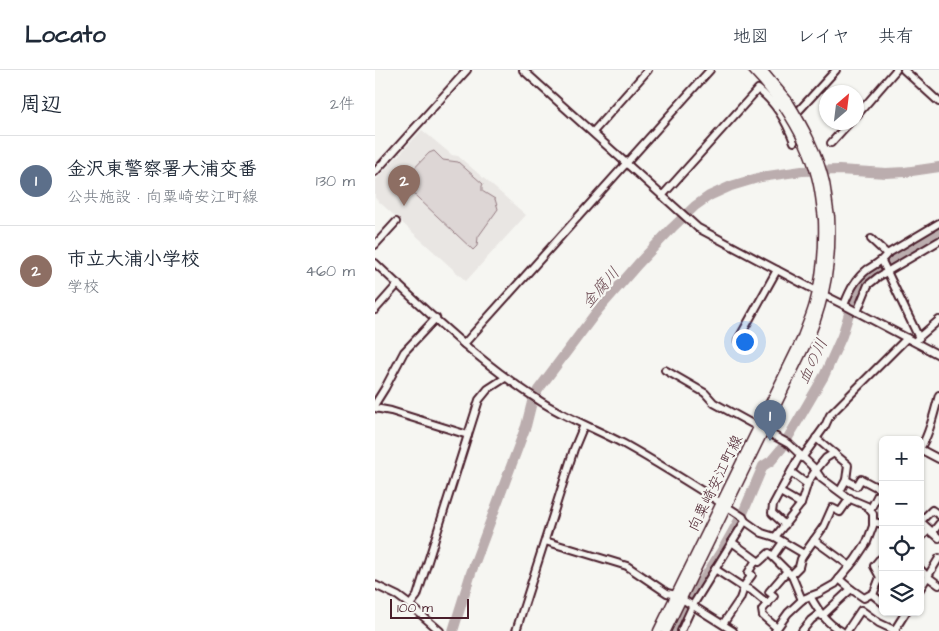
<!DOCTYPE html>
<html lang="ja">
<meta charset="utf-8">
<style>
body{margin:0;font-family:"Architects Daughter","Klee One",sans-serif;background:#f2f2f3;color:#1f2937}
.controls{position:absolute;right:15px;bottom:15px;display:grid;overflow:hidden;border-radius:8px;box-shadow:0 1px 4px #0004}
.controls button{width:45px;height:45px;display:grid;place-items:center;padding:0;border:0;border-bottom:1px solid #e0e1e3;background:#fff;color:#1f2937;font:25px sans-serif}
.compass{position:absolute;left:444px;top:15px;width:45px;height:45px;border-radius:50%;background:#fff;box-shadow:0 1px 4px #0004;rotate:28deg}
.scale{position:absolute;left:15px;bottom:12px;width:79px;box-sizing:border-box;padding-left:5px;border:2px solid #4a1f2b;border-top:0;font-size:14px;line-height:18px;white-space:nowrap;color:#4a1f2b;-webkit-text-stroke:4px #f6f6f2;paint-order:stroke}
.you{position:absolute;left:369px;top:271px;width:18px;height:18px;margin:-12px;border:4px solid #fff;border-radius:50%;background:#1a73e8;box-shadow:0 0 0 8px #1a73e833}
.badge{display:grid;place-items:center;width:32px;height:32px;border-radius:50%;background:#ea580c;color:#fff;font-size:16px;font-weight:700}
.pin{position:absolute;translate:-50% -41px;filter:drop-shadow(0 1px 2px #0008)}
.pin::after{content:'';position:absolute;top:26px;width:18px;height:15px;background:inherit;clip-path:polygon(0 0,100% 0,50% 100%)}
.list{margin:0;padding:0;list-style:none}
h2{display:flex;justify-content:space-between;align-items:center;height:65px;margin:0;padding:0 20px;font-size:21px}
h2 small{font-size:16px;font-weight:400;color:#747a83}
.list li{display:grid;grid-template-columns:32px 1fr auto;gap:15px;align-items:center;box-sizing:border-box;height:90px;padding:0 20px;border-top:1px solid #e0e1e3}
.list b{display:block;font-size:19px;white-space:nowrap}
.list p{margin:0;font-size:16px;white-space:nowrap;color:#747a83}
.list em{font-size:16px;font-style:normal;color:#747a83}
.icon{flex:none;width:28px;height:28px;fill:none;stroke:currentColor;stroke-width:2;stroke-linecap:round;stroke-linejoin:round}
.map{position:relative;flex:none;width:564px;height:561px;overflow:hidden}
header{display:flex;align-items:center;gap:30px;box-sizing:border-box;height:70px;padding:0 25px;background:#fff;border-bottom:1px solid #e0e1e3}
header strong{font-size:24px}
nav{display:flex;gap:28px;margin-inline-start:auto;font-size:18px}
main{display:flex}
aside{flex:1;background:#fff}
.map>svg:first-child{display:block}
</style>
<header>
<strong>Locato</strong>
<nav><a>地図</a><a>レイヤ</a><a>共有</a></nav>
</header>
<main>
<aside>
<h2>周辺<small>2件</small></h2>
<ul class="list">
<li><span class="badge" style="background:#5c6f8a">1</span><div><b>金沢東警察署大浦交番</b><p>公共施設 · 向粟崎安江町線</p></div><em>130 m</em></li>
<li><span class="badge" style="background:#8d6e63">2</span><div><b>市立大浦小学校</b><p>学校</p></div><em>460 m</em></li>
</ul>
</aside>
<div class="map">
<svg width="564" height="561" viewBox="0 0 564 561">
<rect width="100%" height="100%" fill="#f6f6f2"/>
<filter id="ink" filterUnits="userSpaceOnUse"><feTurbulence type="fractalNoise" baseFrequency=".02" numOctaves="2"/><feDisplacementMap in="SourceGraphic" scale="10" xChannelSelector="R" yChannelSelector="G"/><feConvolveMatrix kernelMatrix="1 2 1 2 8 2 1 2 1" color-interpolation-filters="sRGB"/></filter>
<g filter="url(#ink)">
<!-- built -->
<polygon fill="#e9e6e3" points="47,60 77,85 83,86 151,145 91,211 0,128 0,111"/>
<!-- green -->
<polygon fill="#ddd6d5" stroke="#947a80" points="59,81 68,90 83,92 108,114 107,116 107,121 120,129 123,139 103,167 102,176 98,180 26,112 54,83"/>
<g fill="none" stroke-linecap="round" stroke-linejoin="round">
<!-- river -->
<g stroke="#bbadae" stroke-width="10">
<polyline points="78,561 96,503 151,356 157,332 163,320 223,240 263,194 297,158 320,136 334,126 356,116 386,107 427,101 464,100 511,103 530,102 564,97"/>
<polyline points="300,561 316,529 349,477 368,443 388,396 396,391 407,378 449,306 467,266 478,231 488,212 495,205 549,169 564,162"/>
</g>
<defs>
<g id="minor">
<polyline points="148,0 323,158 449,225 469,235 564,285"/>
<polyline points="529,0 564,32"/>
<polyline points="482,45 521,0"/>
<polyline points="418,47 461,0"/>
<polyline points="218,62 273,0"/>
<polyline points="456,73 475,52"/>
<polyline points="0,102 92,0"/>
<path d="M287,126l96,-107c17,13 29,34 36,53"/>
<polyline points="496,169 512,184"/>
<polyline points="0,175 21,152"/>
<polyline points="507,191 544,268"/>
<path d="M0,193c52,49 104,99 165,138 26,17 56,28 84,43 41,23 80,48 119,73l2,4 -52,84 -12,26"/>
<path d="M469,235c6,-15 11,-26 24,-36 8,-5 13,-7 19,-15l52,-31"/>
<polyline points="0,240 23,214"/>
<polyline points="482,242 493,215 503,207 564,171"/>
<polyline points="542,269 564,250"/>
<polyline points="363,270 402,200"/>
<polyline points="89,274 335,0"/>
<polyline points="290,300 330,323 339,333 414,374 439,398 446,408 473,428 492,436 498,444 498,456 492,472 480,490 460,514 444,523 428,529 413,543 400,561"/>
<polyline points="0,334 10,318 29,282 61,248"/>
<polyline points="0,338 16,341 93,365"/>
<polyline points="441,368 473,395 471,410 465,421"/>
<path d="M545,378c9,-11 15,-39 19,-53"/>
<polyline points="545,379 564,389"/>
<polyline points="427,388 450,356 455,345 532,268"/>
<polyline points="416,402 432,414"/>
<polyline points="471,410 482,416 486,409 505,419"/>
<polyline points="405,422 426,434"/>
<polyline points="495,440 508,415"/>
<polyline points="370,451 387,463 400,467 426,434 433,412 441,400 451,388 459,383"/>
<polyline points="545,451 564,468"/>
<polyline points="546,451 557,440 564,445"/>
<polyline points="498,452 508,454"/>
<polyline points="410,455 397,443 398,435 425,385"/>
<polyline points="557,463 564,454"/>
<polyline points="400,467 429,484 449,456 457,438 465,442 475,428"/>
<polyline points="545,468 554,460"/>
<polyline points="439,470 475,496"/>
<polyline points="170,471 252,496 292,523 301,525 307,529 358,561"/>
<polyline points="357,472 384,492 394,483 417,506 427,530"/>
<polyline points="398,486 408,472"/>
<polyline points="508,487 504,490 499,496 505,507 498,525 508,533"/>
<polyline points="340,499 369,518 376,520 393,534"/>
<polyline points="545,499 553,507 564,515"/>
<polyline points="416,505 424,497 426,489 429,484"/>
<polyline points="0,515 23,526 35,535 65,561"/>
<polyline points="368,517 377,505 373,503 381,490"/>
<polyline points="476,519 489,528 498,523"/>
<polyline points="545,519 564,488"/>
<path d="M435,526c8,14 16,27 31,35"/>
<polyline points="35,535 42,526 104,330 113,319 130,308"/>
<polyline points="447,546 476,519 464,509"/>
<polyline points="348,554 365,529 369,518"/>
<polyline points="402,558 388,546 387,540 399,526 394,522 412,501"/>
<polyline points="141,561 199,379 209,355"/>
<polyline points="427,561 436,550 445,543"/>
<polyline points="472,561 486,540 504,553 521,561"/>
<polyline points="519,561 531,542"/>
</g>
<g id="major">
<polyline points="378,0 388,11 408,36"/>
<polyline points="387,0 413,31"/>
<path d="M283,561l143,-291c4,-12 10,-24 13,-36 8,-28 10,-57 9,-85"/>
<path d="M291,561l144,-295c16,-40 22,-75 20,-119"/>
</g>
</defs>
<!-- minor casing -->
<use href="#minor" stroke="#4a1f2b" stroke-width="10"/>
<!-- major casing -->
<use href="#major" stroke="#4a1f2b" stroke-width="11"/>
<!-- minor -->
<use href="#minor" stroke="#f6f6f2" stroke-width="6"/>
<!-- major -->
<use href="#major" stroke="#f6f6f2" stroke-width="8"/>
<defs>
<g id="major-bridge">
<path d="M413,31c16,26 30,52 37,82 2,11 3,23 5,34"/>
<path d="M408,36c14,21 27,45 33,70 4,14 5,29 7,43"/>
</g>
</defs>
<!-- major-bridge casing -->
<use href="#major-bridge" stroke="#4a1f2b" stroke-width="11" stroke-linecap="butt"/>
<!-- major-bridge -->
<use href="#major-bridge" stroke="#f6f6f2" stroke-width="8"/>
</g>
</g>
<g text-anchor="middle" stroke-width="4.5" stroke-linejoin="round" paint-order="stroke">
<!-- street labels -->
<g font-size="15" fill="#4a1f2b" stroke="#f6f6f2">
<text transform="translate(340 413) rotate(-64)" y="5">向粟崎安江町線</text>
</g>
<!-- water labels -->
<g font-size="16" font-style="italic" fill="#6c4a52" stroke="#f6f6f2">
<text transform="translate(225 217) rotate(-49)" y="6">金腐川</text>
<text transform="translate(437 291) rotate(-65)" y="6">血の川</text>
</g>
</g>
</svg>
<div class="controls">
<button>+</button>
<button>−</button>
<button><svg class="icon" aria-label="locate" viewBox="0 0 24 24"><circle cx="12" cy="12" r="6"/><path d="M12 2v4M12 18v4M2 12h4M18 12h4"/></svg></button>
<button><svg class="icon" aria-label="layers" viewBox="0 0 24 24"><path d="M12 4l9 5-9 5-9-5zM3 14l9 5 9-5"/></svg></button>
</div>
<svg class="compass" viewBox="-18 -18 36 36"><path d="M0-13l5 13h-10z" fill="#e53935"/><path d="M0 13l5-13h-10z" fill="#747a83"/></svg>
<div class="scale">100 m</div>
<div class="you"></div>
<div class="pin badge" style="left:395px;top:371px;background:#5c6f8a">1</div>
<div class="pin badge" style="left:29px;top:136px;background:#8d6e63">2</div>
</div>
</main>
